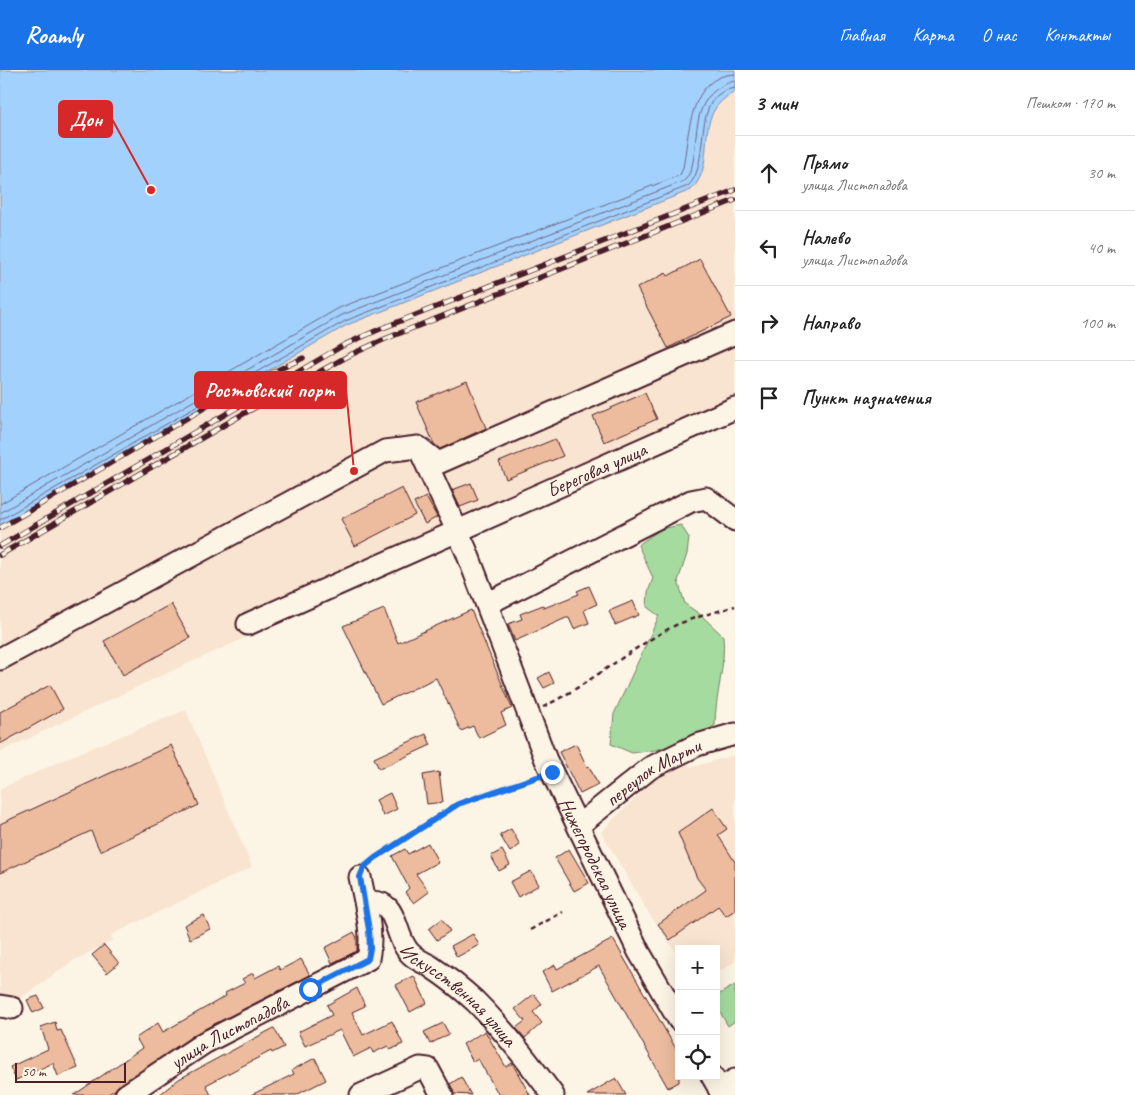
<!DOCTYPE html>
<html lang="ru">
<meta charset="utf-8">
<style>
body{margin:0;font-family:Caveat,sans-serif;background:#f2f2f2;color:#222}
.controls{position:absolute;right:15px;bottom:15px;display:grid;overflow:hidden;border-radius:0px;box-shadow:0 5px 20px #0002}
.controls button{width:45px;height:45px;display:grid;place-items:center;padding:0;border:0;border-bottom:1px solid #e0e0e0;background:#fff;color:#222;font:25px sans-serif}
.scale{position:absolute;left:15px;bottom:12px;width:111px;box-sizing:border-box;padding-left:5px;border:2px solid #4a1f2b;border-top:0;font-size:14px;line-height:18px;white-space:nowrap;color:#4a1f2b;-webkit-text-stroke:4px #fcf5e5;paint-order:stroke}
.stop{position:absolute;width:15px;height:15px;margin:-11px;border:4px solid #1a73e8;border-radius:50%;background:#fff}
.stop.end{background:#1a73e8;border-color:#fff;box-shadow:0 1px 5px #0008}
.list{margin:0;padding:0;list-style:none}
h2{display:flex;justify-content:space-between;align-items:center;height:65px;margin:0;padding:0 20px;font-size:21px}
h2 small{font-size:16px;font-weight:400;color:#767676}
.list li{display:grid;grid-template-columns:32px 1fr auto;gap:15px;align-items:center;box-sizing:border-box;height:75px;padding:0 20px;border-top:1px solid #e0e0e0}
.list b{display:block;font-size:19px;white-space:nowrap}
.list p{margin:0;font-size:16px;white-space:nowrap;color:#767676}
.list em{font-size:16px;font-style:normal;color:#767676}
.icon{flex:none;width:28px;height:28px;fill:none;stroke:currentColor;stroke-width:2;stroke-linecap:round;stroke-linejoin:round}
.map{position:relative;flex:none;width:735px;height:1025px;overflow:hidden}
header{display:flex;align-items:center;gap:30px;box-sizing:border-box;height:70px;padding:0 25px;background:#1a73e8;color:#fff}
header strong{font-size:24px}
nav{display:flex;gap:28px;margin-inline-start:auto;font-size:18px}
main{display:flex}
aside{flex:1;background:#fff}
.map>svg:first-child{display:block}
</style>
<header>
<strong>Roamly</strong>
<nav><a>Главная</a><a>Карта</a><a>О нас</a><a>Контакты</a></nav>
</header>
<main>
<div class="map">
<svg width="735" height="1025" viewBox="0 0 735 1025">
<rect width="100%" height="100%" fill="#fcf5e5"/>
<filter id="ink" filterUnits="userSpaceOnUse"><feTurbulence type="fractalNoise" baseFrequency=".02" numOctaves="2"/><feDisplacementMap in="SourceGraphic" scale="10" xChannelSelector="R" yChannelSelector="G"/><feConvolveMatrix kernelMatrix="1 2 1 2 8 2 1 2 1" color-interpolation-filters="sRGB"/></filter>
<g filter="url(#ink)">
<!-- built -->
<g fill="#f8e4d0">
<polygon points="735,22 735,345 154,609 0,682 0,456 347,255 701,103 712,42 717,33"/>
<polygon points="186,640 252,797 111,865 113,870 73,891 11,935 0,922 0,719 72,686"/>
<polygon points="735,685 735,892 716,903 716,879 679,879 679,887 648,842 601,762 651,712 685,693 692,697"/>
</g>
<!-- green -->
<g fill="#a5db9f" stroke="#787d65">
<path d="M681,455l8,13 -2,16 -9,27 7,23 16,11 22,21c3,30 -8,59 -8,89l-20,15 -40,10 -23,3 -21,-9 3,-30 45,-98 -12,-9 1,-15 5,-14 -15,-33 23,-16z"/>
<polygon points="735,915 735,951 728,956 716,935 716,926"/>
</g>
<!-- water -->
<path fill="#a2d1fe" stroke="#7f8aaa" d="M0,0h735v22c-46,22 -15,70 -44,98l-344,135 -347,201z"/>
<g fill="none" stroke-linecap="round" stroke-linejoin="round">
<!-- shore -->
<g stroke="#6d667f" stroke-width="1">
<path d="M0,434l339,-196 341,-133 3,-7c6,-33 6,-93 52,-94"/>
<path d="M0,443l342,-198 342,-134c20,-20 1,-70 33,-92 6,-4 11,-7 18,-8"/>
<path d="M0,450l345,-199 343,-135c25,-23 0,-93 47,-98"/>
</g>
</g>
<!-- building -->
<g fill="#edbc9e" stroke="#4a1f2b">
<polygon points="700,189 731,247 668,278 637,218 666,203 668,206"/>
<polygon points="467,311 486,358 440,379 434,374 416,332"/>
<polygon points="645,323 657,349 604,372 593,346"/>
<polygon points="555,369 563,386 506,409 499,392"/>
<polygon points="471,413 478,430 460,437 452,420"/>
<polygon points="402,418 415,445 355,476 341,449"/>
<polygon points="426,427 437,447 425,454 414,433"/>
<polygon points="589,516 597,534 584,540 589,553 574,559 569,548 566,548 515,571 508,554 522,549 520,544 543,535 544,538 579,524 577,521"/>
<polygon points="633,531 639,545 615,555 609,541"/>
<polygon points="171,534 190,568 123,605 104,571"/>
<polygon points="384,539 398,573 471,540 512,638 501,643 506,655 479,668 473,656 461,661 436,608 381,634 343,556"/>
<polygon points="549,602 554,613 544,618 538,608"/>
<polygon points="50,615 63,639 0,674 0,642"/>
<polygon points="426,664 431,675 379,699 374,688"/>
<polygon points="576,674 587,697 589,696 598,715 580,724 559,682"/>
<polygon points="171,675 199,735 100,781 91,761 0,803 0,754"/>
<polygon points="439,702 443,732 427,734 423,705"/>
<polygon points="390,723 397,739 383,746 376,730"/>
<polygon points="713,738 727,759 718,765 735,792 735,840 726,846 718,836 670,870 658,854 706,820 697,808 678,763"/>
<polygon points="511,759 520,775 510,782 500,765"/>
<polygon points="428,773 438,792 416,804 429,822 414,833 405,822 409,818 392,786 405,779 408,784"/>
<polygon points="569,779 589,813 574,821 555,788"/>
<polygon points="502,780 510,795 499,801 491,786"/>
<polygon points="531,801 539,815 518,827 510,812"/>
<polygon points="204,845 210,859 190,869 184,855"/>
<polygon points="442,849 450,861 437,870 429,859"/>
<polygon points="354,862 357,868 357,881 332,893 325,878"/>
<polygon points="473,864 479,875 457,887 451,876"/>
<polygon points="613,869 679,984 679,1012 668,1018 599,896 552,921 542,902 555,895 557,899"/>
<polygon points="104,875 119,893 107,903 92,885"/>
<polygon points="301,889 310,905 197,963 107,1025 74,1025 142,978 136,968 158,953 163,962 226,926 225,923 245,913 242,909 253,903 255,908 278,896 280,900"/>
<polygon points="414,906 427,933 410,942 396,915"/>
<polygon points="357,918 365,936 352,942 363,965 392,951 403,974 390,980 388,976 373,983 371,978 353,987 340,960 305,976 298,962 332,945 327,935"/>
<polygon points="534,924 542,934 533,942 542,953 525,968 516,958 525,951 515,939"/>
<polygon points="38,926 44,938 33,943 27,930"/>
<polygon points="55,952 57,961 61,960 78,998 58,1006 53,993 16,1010 10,997 48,979 41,957"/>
<polygon points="443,953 449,964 430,974 424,962"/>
<polygon points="274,958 284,977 272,983 271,981 206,1015 211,1025 159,1025 179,1009"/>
<polygon points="485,961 506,997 512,993 530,1025 499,1025 478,989 473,992 463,974"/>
<polygon points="315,988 326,1010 296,1025 251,1025 294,1004 292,1000"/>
<polygon points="461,1007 471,1025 454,1024 450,1014"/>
<polygon points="616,1008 626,1025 587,1025"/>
</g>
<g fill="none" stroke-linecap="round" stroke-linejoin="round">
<defs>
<g id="minor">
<path id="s1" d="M420,380l46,100 80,210 93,192 40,68"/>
<polyline points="487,534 691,431 706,428 735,450"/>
<path id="s2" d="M248,554l487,-216"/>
<polyline points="0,589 385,381 418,377 438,393 735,263"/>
<path id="s3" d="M579,755l71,-57 47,-23 38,-11"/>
<path id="s4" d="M366,833c31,-6 27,26 40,45 5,9 15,13 24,18 15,10 32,23 45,35 29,29 54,62 78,94"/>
<polyline points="0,936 12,938"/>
<polyline points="712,1006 723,1025"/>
<polyline points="719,1019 735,1010"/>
<path id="s5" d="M126,1025l78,-52 164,-84c6,-26 -3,-56 -8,-82"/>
<polyline points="361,1025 420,998 428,999 442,1025"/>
</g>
</defs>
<!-- minor casing -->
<use href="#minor" stroke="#4a1f2b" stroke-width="25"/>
<!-- path -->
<g stroke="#4a1f2b" stroke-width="2.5" stroke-dasharray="5 4" stroke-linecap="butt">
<path d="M543,637c45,-22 83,-55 127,-79 19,-10 44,-15 65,-22"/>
<polyline points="370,792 458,734 534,708"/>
<polyline points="530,860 563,842"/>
</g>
<!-- minor -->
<use href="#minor" stroke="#fcf5e5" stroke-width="21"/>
<defs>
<g id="rail">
<polyline points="0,458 233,321 303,288"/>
<polyline points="0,476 344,275 380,259 735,120"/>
<polyline points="0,485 243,344 350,285 385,269 735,130"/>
</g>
</defs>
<!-- rail casing -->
<use href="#rail" stroke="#4a1f2b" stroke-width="5.5"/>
<!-- rail -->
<use href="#rail" stroke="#fcf5e5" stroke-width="4" stroke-dasharray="11" stroke-linecap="butt"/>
</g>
</g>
<g fill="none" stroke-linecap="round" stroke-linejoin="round" filter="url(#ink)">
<!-- route -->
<polyline stroke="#1a73e8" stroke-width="6" points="310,919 368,889 370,878 369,860 360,807 364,797 375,788 458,734 552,702"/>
</g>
<g text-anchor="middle" stroke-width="4" stroke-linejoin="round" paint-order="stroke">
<!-- street labels -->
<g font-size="20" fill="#4a1f2b" stroke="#fcf5e5">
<text dy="7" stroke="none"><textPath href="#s2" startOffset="381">Береговая улица</textPath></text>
<text dy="7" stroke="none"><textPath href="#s3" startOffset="91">переулок Марти</textPath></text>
<text dy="7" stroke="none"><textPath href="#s1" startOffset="449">Нижегородская улица</textPath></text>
<text dy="7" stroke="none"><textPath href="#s4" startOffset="138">Искусственная улица</textPath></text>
<text dy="7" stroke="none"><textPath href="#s5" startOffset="121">улица Листопадова</textPath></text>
</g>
</g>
<!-- callouts -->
<path fill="none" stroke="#d62828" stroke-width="2" d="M151 120L112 49M354 401L346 320"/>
<g fill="#d62828" stroke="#fcf5e5" stroke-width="2">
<circle cx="151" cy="120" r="5"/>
<circle cx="354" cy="401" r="5"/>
</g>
<g fill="#d62828" stroke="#d62828" stroke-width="2">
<rect x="59" y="31" width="53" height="36" rx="5"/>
<rect x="195" y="302" width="151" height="36" rx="5"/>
</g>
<g font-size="21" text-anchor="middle" font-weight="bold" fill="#fff">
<text x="86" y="56">Дон</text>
<text x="270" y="327">Ростовский порт</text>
</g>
</svg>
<div class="controls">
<button>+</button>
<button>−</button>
<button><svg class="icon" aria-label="locate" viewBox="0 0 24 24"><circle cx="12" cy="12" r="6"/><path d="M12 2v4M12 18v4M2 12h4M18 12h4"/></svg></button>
</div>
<div class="scale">50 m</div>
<div class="stop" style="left:310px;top:919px"></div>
<div class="stop end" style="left:552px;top:702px"></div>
</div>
<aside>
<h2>3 мин<small>Пешком · 170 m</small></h2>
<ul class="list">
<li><svg class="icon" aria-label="ahead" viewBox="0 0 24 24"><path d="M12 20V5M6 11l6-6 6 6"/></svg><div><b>Прямо</b><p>улица Листопадова</p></div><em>30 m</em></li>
<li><svg class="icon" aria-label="left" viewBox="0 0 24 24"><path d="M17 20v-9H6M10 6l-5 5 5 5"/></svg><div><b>Налево</b><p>улица Листопадова</p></div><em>40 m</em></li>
<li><svg class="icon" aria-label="right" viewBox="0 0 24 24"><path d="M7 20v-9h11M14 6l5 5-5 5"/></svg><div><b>Направо</b></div><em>100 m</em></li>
<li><svg class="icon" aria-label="arrive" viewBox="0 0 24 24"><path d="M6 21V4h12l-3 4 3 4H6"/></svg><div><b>Пункт назначения</b></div></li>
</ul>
</aside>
</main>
